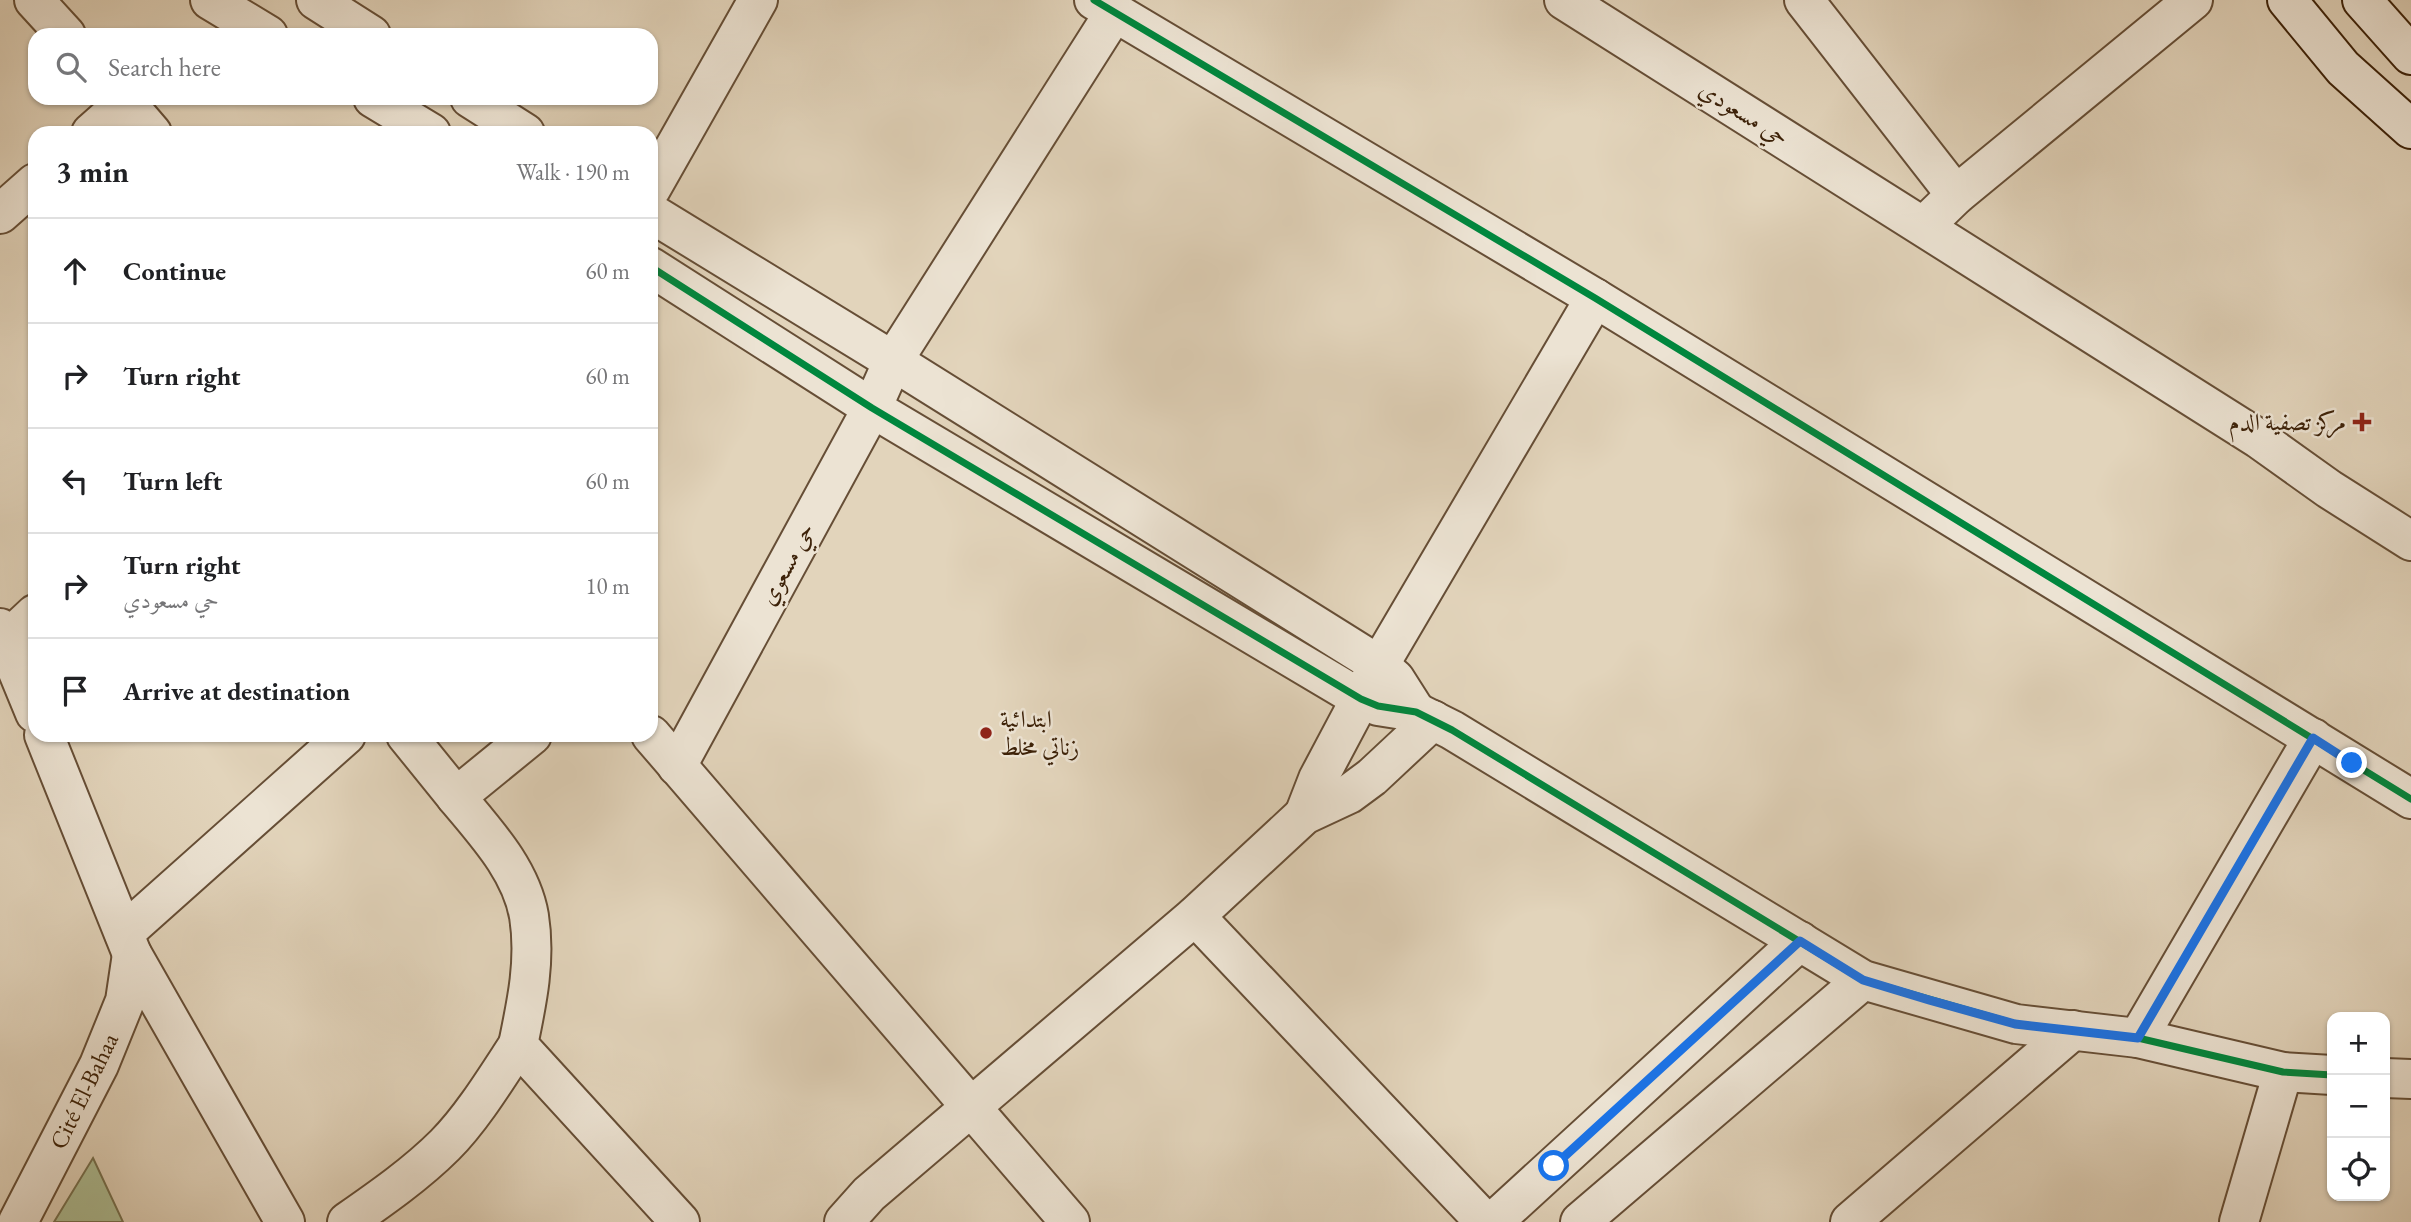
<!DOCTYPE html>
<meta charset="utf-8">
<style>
body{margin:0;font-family:"EB Garamond",Amiri,serif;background:#f6f6f6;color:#202124}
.controls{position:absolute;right:21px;bottom:21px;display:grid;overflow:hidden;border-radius:14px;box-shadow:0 2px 5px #0004}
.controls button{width:63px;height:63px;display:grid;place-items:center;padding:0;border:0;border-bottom:2px solid #e0e0e0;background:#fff;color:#202124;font:35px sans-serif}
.stop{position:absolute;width:21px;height:21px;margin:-16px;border:5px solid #1a73e8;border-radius:50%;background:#fff}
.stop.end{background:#1a73e8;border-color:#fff;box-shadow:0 2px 7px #0008}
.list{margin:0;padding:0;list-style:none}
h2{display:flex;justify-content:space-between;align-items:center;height:91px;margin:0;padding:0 28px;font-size:30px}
h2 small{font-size:23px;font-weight:400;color:#757577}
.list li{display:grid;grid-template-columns:46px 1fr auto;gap:21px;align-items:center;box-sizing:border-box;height:105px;padding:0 28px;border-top:2px solid #e0e0e0}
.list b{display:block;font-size:26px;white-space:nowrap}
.list p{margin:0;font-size:23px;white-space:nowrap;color:#757577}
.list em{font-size:23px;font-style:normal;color:#757577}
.icon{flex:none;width:38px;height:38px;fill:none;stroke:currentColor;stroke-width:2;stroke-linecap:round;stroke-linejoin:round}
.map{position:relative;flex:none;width:2411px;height:1222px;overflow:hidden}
.search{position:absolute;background:#fff;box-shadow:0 2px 5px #0004;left:28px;top:28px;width:630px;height:77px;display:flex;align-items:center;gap:18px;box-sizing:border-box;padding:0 24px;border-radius:21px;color:#757577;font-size:26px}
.panel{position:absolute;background:#fff;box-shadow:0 2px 5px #0004;left:28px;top:126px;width:630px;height:616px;border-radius:21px}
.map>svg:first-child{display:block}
</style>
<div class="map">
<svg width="2411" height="1222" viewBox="0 0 2411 1222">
<rect width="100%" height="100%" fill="#e2d4bb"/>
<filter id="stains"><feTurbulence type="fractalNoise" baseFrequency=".00286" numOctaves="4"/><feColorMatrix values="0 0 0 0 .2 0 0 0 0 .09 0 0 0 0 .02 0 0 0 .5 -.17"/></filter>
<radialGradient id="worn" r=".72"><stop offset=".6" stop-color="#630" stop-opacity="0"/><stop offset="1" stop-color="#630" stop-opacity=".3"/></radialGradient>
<!-- green -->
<polygon fill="#adbe95" stroke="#75704f" stroke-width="2" points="93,1158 123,1222 54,1222"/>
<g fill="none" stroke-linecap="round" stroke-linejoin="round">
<defs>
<g id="street">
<polyline points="34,0 66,35"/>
<polyline points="210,0 268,35"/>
<polyline points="316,0 371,35"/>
<polyline points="1094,0 1595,298 2411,799"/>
<polyline points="1564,0 2259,439 2329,489 2411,541"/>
<polyline points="1804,0 1956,195"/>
<polyline points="122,98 152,133"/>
<polyline points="373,98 431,133"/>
<polyline points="470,98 525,133"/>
<polyline points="91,133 126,102"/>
<polyline points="651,189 758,0"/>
<polyline points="651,213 893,361 1379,665 1395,679 1416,712"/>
<polyline points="0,214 35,183"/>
<polyline points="1924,226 1956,195 2193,0"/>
<polyline points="651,267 872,408 1361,699 1378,706 1416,712 1452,730 1863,980 2016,1024 2138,1038 2283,1072 2332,1075"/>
<polyline points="0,628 35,713"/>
<polyline points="6,641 35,614"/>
<polyline points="44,735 132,954 285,1222"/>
<path d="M406,735c17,21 34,42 51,63 29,35 64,72 72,118 7,44 -2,86 -11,129l162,177"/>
<polyline points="651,735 1070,1222"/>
<polyline points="677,766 872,408 893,361 1114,13"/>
<polyline points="456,797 532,735"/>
<polyline points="1304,815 1318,779 1371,679 1595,298"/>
<polyline points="1195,916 1485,1222"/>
<polyline points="124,933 346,735"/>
<polyline points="2138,1038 2313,738"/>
<polyline points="2385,1078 2411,1079"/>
<polyline points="18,1222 99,1065 125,1001 132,954"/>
<path d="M347,1222c33,-23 69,-48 98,-77 27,-27 52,-68 73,-100"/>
<polyline points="844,1222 869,1194 1195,916 1304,815 1349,794 1372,777 1433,720"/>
<polyline points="1493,1222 1800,941"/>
<polyline points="1580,1222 1863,980"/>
<polyline points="1850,1222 2073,1030"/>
<polyline points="2239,1222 2283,1072"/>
</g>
<g id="secondary">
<polyline points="2287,0 2343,68 2411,129"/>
<polyline points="2362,0 2411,55"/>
</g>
</defs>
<!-- street casing -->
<use href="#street" stroke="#664e36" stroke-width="42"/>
<!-- secondary casing -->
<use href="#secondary" stroke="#3d2209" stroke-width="42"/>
<!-- street -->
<use href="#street" stroke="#ece3d3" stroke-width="38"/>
<!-- secondary -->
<use href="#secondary" stroke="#ece3d3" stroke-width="38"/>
<defs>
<g id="cycleway">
<polyline points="1094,0 1595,298 2411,799"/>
<polyline points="651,267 872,408 1361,699 1378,706 1416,712 1452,730 1863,980 2016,1024 2138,1038 2283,1072 2332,1075"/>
</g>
</defs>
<!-- cycleway casing -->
<use href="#cycleway" stroke="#ece3d3" stroke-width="11"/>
<!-- cycleway -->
<use href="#cycleway" stroke="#00873e" stroke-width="7"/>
</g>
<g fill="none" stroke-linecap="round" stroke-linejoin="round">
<!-- route -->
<polyline stroke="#1a73e8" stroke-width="9" points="1554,1166 1800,941 1863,980 1929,1000 2015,1024 2138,1038 2313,738 2352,763"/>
</g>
<!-- markers -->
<g fill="#8f2418" stroke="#ece3d3" stroke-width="2.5">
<path d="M2358.5 411.5h7v7h7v7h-7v7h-7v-7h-7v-7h7z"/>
<circle cx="986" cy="733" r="7"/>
</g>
<g text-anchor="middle" stroke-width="5" stroke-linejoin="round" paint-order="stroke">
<!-- street labels -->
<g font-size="24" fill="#3d2209" stroke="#ece3d3">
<text transform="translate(1744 113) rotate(32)" y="8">حي مسعودي</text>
<text transform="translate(787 564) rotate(-61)" y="8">حي مسعوي</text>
<text transform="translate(84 1091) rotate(-64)" y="8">Cité El-Bahaa</text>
</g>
<!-- poi labels -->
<g font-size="24" fill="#3d2209" stroke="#ece3d3" text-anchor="end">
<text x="2346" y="430">مركز تصفية الدم</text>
<text x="1000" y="727" text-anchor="start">ابتدائية<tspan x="1000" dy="28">زناتي مخلط</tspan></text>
</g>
</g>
<rect width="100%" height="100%" filter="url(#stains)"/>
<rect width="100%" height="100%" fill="url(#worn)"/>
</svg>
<div class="controls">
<button>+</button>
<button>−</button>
<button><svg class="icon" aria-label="locate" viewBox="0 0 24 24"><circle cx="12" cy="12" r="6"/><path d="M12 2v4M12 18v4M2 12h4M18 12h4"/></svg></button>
</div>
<div class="stop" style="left:1554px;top:1166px"></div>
<div class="stop end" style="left:2352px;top:763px"></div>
<div class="search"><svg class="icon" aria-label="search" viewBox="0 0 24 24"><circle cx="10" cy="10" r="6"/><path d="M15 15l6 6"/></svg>Search here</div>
<section class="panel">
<h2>3 min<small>Walk · 190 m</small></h2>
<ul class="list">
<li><svg class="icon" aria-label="ahead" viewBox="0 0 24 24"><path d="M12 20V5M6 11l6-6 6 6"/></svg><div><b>Continue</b></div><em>60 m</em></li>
<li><svg class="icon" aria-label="right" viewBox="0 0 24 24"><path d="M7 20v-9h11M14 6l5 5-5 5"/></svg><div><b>Turn right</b></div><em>60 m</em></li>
<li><svg class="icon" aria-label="left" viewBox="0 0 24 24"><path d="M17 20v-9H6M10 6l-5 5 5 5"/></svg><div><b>Turn left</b></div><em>60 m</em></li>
<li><svg class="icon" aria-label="right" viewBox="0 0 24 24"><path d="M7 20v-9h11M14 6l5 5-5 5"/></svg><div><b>Turn right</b><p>حي مسعودي</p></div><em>10 m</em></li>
<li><svg class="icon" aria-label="arrive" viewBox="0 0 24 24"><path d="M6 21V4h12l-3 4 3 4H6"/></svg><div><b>Arrive at destination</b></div></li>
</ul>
</section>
</div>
